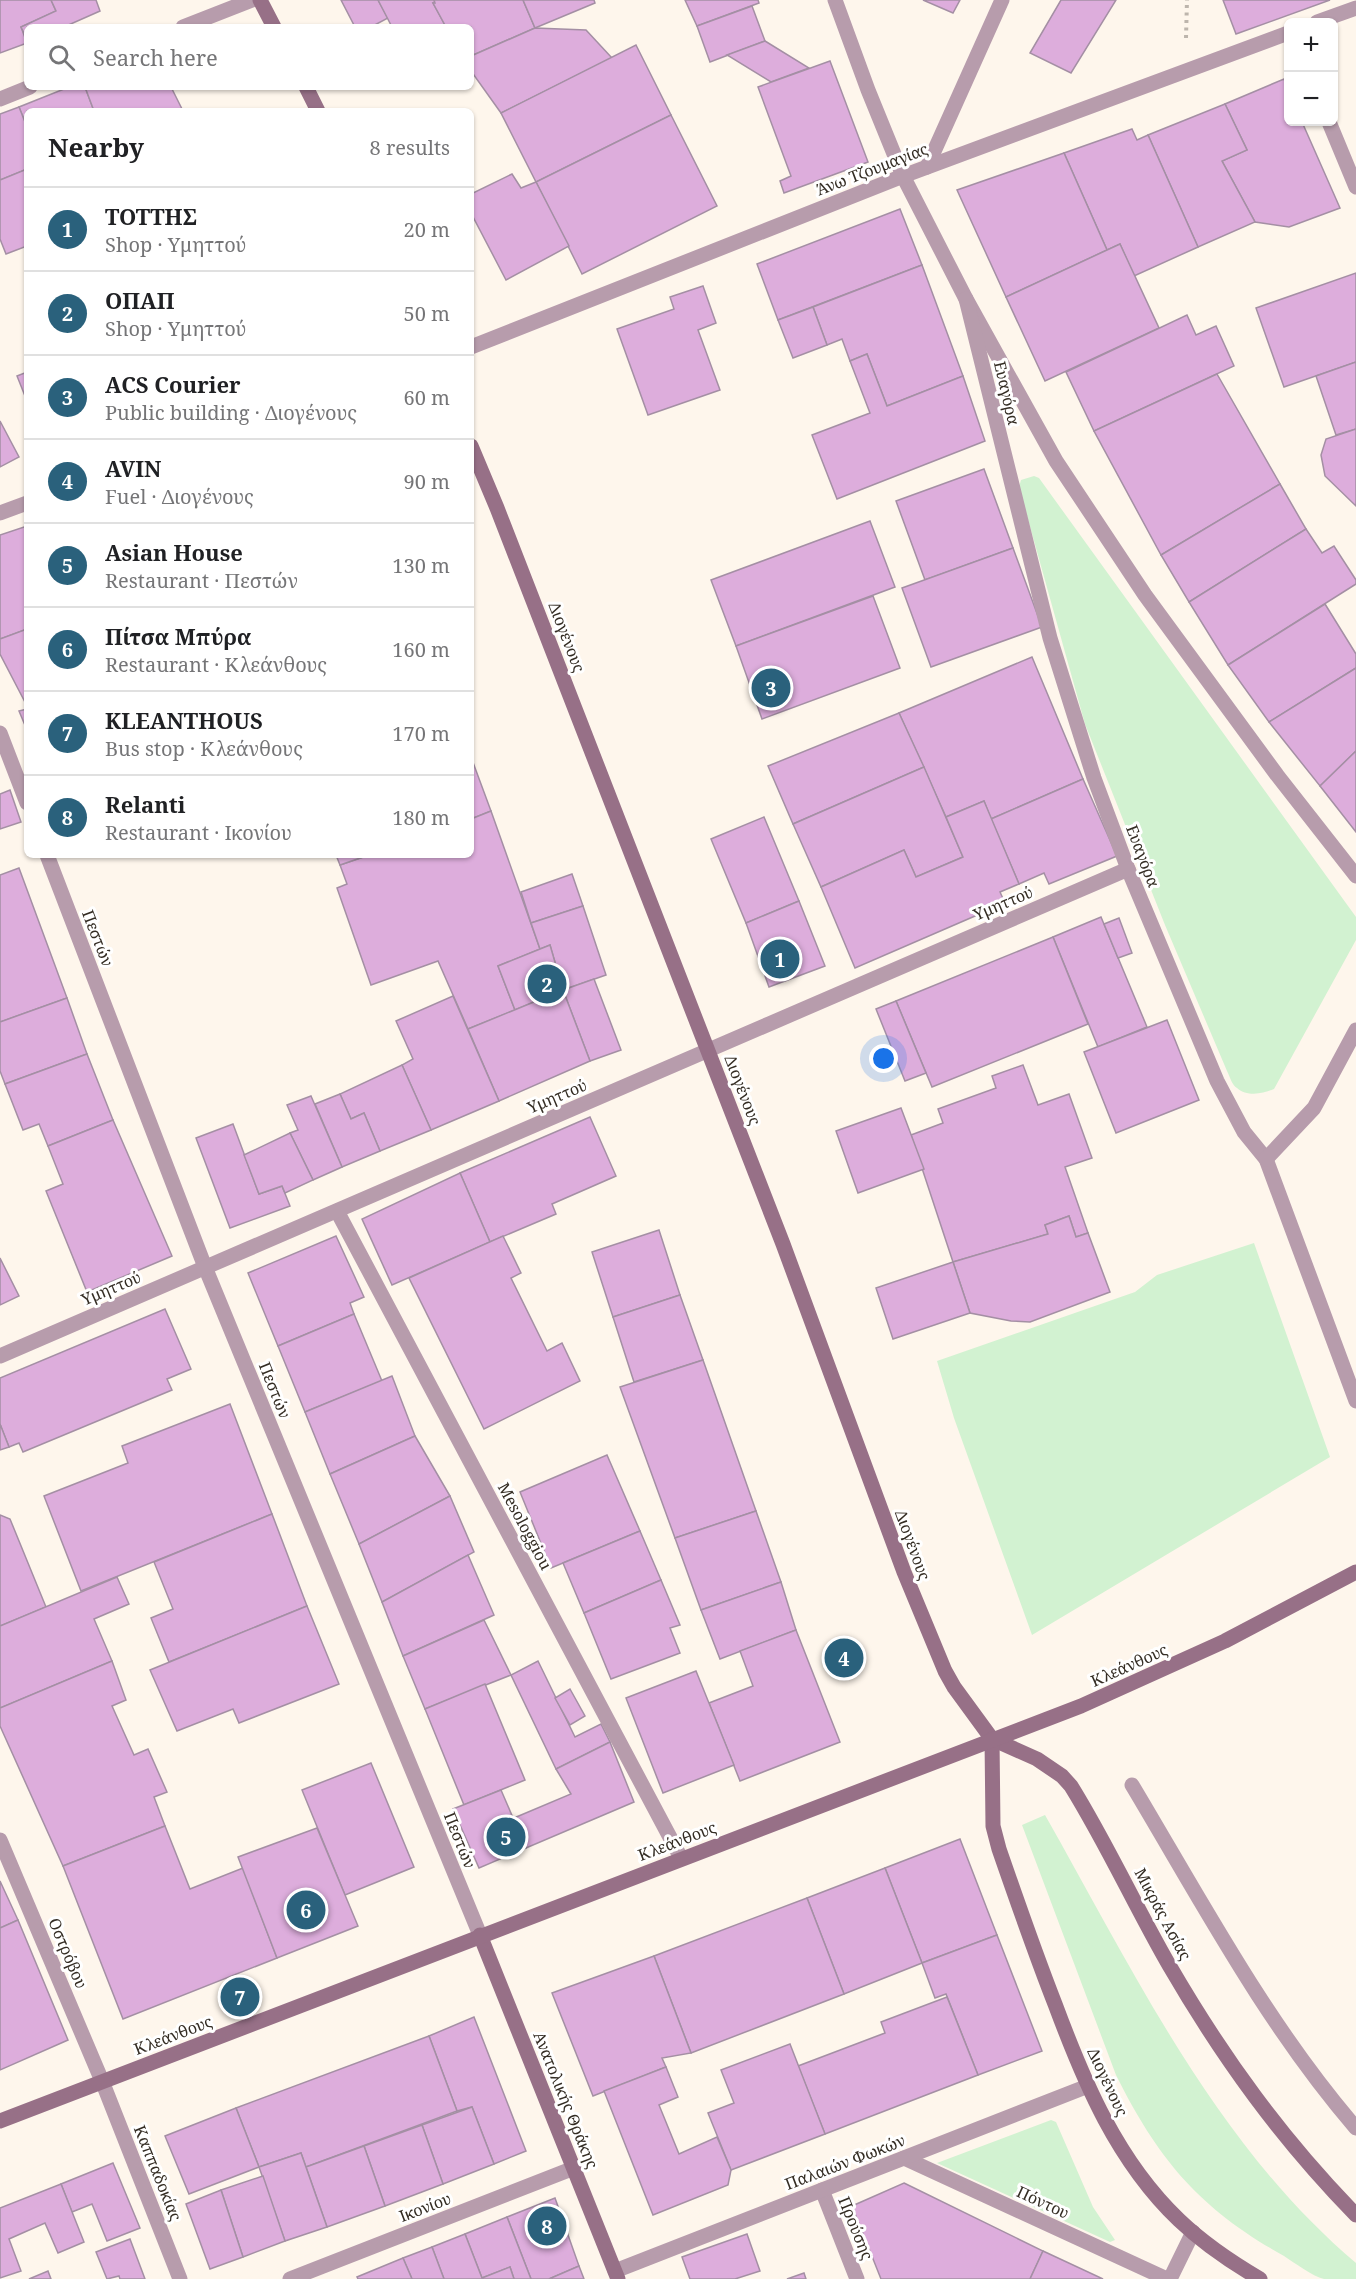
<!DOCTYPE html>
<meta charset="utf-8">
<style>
body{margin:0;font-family:"Noto Serif",serif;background:#f2f2f2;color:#202124}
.controls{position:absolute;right:18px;top:18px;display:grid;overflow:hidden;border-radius:9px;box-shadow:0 2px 4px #0004}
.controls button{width:54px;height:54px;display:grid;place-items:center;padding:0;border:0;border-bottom:2px solid #e0e0e0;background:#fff;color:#202124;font:30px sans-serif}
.you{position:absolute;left:884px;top:1059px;width:21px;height:21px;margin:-15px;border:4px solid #fff;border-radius:50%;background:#1a73e8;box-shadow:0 0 0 9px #1a73e833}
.badge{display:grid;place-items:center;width:39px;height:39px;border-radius:50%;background:#2a617c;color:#fff;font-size:20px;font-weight:700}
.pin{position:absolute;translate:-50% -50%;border:3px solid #fff;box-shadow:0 2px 6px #0006}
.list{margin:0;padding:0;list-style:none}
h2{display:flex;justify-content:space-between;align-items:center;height:78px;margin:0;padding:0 24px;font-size:26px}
h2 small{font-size:20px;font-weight:400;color:#757577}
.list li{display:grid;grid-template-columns:39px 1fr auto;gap:18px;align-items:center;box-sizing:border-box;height:84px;padding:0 24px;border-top:2px solid #e0e0e0}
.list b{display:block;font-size:22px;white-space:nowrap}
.list p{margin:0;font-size:20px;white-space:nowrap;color:#757577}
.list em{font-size:20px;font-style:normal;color:#757577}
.icon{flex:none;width:33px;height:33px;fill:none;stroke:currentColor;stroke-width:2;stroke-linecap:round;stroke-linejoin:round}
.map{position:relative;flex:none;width:1356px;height:2279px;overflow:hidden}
.search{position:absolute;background:#fff;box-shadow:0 2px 4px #0004;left:24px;top:24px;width:450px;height:66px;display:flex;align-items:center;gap:15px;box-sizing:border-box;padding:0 21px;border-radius:9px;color:#757577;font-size:22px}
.panel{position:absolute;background:#fff;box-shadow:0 2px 4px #0004;left:24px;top:108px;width:450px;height:750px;border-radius:9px}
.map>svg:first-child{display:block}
</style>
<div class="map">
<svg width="1356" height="2279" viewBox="0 0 1356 2279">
<rect width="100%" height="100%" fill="#fef6ec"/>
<!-- green -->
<g fill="#d2f2d1">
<path d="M1034,476l5,2 317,439v23l-82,149c-11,5 -27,8 -37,-1 -5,-3 -7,-11 -10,-17l-62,-146 -80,-201 -66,-237 2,-7z"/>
<polygon points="1254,1243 1330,1457 1032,1635 954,1418 937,1361 1135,1292 1157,1275"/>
<path d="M1045,1815c89,157 171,330 311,448v16c-10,0 -23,0 -32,0 -12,-3 -29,-16 -40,-23 -84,-47 -125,-95 -168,-181l-94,-250z"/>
<polygon points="1051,2120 1056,2122 1093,2207 1115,2240 1110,2242 937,2163"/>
</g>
<!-- building -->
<g fill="#ddaddc" stroke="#a48fa4" stroke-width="1.5">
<polygon points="0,0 51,0 56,11 21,27 27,43 0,53"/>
<polygon points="51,0 96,0 100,11 64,27 27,27 27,39 21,27 56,11"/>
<polygon points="341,0 378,0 388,18 371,27 355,27"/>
<polygon points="378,0 434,0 435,3 433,3 446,27 392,27"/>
<polygon points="434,0 523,0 535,28 471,56 471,27 446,27 433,3 435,3"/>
<polygon points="523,0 594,0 595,3 535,28"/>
<polygon points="685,0 758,0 759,3 697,26"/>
<polygon points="923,0 960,0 953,13"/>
<polygon points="1061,0 1116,0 1071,73 1030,53"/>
<polygon points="1223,0 1330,0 1236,34"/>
<polygon points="752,6 765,41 710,62 697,26"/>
<polygon points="535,28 586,30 612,58 501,113 471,71 471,56"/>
<polygon points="765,41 809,68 771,82 727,55"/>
<polygon points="636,45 671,115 536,182 501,113"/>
<polygon points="830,61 868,162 784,193 780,181 791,176 758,87"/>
<polygon points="1284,79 1288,89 1288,122 1302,122 1340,208 1289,227 1255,222 1222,161 1247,150 1225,104"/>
<polygon points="69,87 85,87 94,111 27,111 27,127 19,107"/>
<polygon points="85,87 171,87 183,111 94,111"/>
<polygon points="1225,104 1247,150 1222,161 1255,222 1198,247 1148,135"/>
<polygon points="19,107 27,127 27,169 0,180 0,114"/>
<polygon points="671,115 717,206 582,274 536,182"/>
<polygon points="1132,129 1137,140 1148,135 1198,247 1134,276 1120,244 1107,250 1064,153"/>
<polygon points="1064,153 1107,250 1006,297 957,190"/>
<polygon points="27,169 27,246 6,254 0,239 0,180"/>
<polygon points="512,174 521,188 536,182 569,246 506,280 471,213 471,194"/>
<polygon points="900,209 922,265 778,320 757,264"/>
<polygon points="1120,244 1159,328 1045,381 1006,297"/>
<polygon points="922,265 963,376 887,406 867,354 850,361 842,339 827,345 813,307"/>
<polygon points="1356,273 1356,362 1284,387 1256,308"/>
<polygon points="703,286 716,323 698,330 720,390 648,415 617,329 674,309 670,297"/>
<polygon points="813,307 827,345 793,358 778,320"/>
<polygon points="1187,315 1196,335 1216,326 1234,366 1094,431 1066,372"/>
<polygon points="867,354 887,406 963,376 985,441 837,499 812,435 870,413 850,361"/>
<polygon points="1356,362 1356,429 1336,435 1316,376"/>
<polygon points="27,372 27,401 17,376"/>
<polygon points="1217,374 1280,484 1161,555 1094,431"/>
<polygon points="0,421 19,457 0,467"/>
<polygon points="1356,429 1356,506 1325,476 1321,455 1326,439"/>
<polygon points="984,469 1013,548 925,580 896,501"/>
<polygon points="1280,484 1306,529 1189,602 1161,555"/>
<polygon points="870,521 895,587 736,646 711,580"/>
<polygon points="27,526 27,629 0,639 0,535"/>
<polygon points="1306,529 1322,553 1334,546 1356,580 1356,584 1228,665 1189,602"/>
<polygon points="1013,548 1042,627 931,667 902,588"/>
<polygon points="873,596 900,668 762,719 736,646"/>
<polygon points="1325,604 1356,654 1356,668 1269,722 1228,665"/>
<polygon points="27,629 27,706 0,654 0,639"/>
<polygon points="1032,657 1083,779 991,819 984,801 946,817 899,713"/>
<polygon points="1356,668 1356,751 1320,786 1269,722"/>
<polygon points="27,709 27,730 19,711"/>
<polygon points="899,713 924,767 793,824 768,766"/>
<polygon points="1356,751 1356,832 1320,786"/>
<polygon points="471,757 491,811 471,819"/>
<polygon points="924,767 963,857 916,877 904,850 821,887 793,824"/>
<polygon points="1083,779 1117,856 1049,884 1044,873 1019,884 991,819"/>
<polygon points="10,790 21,822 0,829 0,794"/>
<polygon points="984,801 1019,884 1000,892 1005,903 855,968 821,887 904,850 916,877 963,857 946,817"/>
<polygon points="491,811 540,949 498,966 515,1010 468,1029 438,961 371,985 337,888 347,884 340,865 369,855 471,855 471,819"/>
<polygon points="764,817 799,901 746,923 711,839"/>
<polygon points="336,855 369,855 340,865"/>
<polygon points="19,868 67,998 0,1022 0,875"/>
<polygon points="572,874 583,906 531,923 521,892"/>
<polygon points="799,901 825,966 769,987 746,923"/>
<polygon points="583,906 606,975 563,990 550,945 540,949 531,923"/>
<polygon points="1101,917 1147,1027 1098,1047 1053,937"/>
<polygon points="1119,918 1132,953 1118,958 1104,924"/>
<polygon points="1053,937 1088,1024 932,1087 896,1001"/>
<polygon points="550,945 563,990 515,1010 498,966"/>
<polygon points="594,979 621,1050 590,1061 563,990"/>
<polygon points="563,990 590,1061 499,1101 468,1029"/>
<polygon points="453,996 499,1101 431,1130 402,1065 413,1059 396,1021"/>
<polygon points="67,998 87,1054 5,1084 0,1071 0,1022"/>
<polygon points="896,1001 926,1073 905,1081 876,1009"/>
<polygon points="1167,1020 1199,1100 1116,1133 1084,1052"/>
<polygon points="87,1054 113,1120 48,1146 39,1124 23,1130 5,1084"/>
<polygon points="402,1065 431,1130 380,1151 364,1113 351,1119 340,1094"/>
<polygon points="1023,1065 1038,1105 1069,1094 1092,1158 1065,1167 1088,1233 1076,1237 1069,1216 1045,1225 1048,1234 953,1262 911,1135 943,1123 938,1109 996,1088 992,1076"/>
<polygon points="340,1094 351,1119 364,1113 380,1151 342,1167 315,1104"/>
<polygon points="311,1096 342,1167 313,1180 290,1133 298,1130 287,1105"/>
<polygon points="901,1108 924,1169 858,1193 836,1131"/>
<polygon points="590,1117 616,1176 552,1204 556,1214 490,1242 460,1173"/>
<polygon points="113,1120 172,1256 87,1292 46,1191 63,1184 48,1146"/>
<polygon points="233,1124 259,1194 282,1186 290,1206 230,1228 196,1138"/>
<polygon points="290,1133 313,1180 285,1193 282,1186 259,1194 244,1155"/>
<polygon points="460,1173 490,1242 392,1285 362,1219"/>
<polygon points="1069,1216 1076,1237 1088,1233 1110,1292 1030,1322 1011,1321 970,1313 953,1262 1048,1234 1045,1225"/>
<polygon points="659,1230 680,1295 613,1317 592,1252"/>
<polygon points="336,1236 364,1297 350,1303 354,1314 278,1346 248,1273"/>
<polygon points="503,1236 521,1273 511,1278 547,1351 562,1343 580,1381 484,1429 409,1278"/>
<polygon points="0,1258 19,1296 0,1305"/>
<polygon points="953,1262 970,1313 893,1339 876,1288"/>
<polygon points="680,1295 703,1360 634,1382 613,1317"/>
<polygon points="165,1309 191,1369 167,1379 172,1390 23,1452 19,1443 9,1447 0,1424 0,1378"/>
<polygon points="354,1314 382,1381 305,1412 278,1346"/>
<polygon points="703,1360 756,1511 675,1538 620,1387"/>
<polygon points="392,1376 415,1436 330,1474 305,1412"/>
<polygon points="230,1404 272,1514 81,1591 44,1496 128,1463 122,1446"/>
<polygon points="0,1424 9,1447 0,1450"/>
<polygon points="415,1436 450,1496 359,1544 330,1474"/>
<polygon points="607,1455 640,1531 551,1568 520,1492"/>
<polygon points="450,1496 474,1552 382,1602 359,1544"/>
<polygon points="756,1511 781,1582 701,1610 675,1538"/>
<polygon points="272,1514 307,1606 169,1662 151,1618 173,1609 154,1562"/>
<polygon points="0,1515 10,1519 46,1607 0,1626"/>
<polygon points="640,1531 661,1580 584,1613 563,1563"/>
<polygon points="468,1555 494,1615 403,1656 382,1602"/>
<polygon points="117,1577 129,1604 94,1619 112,1661 0,1708 0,1626"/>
<polygon points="661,1580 680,1625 670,1628 680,1653 611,1679 584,1613"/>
<polygon points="781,1582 796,1630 720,1659 701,1610"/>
<polygon points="307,1606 339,1684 239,1723 233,1709 177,1731 150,1670"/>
<polygon points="484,1620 511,1675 425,1709 403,1656"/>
<polygon points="796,1630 840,1742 740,1781 709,1703 753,1686 740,1651"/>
<polygon points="112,1661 126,1700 112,1706 134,1755 148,1749 167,1792 154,1797 165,1826 63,1866 0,1726 0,1708"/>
<polygon points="538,1661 575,1737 601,1724 610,1742 556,1769 511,1675"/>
<polygon points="696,1671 734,1765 663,1793 626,1698"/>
<polygon points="485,1684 525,1780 464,1805 425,1709"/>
<polygon points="570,1689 585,1716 570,1725 555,1698"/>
<polygon points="610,1742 634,1802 526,1848 514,1818 571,1794 556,1769"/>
<polygon points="371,1763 414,1867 345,1895 302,1790"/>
<polygon points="501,1790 526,1848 479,1868 453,1809"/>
<polygon points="165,1826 190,1889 243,1868 277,1958 123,2019 63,1866"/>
<polygon points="317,1828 358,1926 277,1958 238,1857"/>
<polygon points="960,1839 997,1935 922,1963 885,1868"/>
<polygon points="885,1868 922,1963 844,1994 807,1898"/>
<polygon points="0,1881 18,1920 0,1928"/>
<polygon points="807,1898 844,1994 691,2053 654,1956"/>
<polygon points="18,1920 68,2040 0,2070 0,1928"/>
<polygon points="997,1935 1042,2051 978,2075 946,1994 935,1998 922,1963"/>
<polygon points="654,1956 691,2053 662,2058 666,2067 593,2096 552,1993"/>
<polygon points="947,1997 978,2075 825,2134 798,2066 885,2033 881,2022"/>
<polygon points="474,2017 526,2151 494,2164 472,2107 457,2111 429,2036"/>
<polygon points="429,2036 457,2111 306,2167 301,2153 259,2167 236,2108"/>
<polygon points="790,2044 825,2134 731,2170 708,2113 734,2103 721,2070"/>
<polygon points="666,2067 678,2097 659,2105 679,2154 717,2137 731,2170 728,2185 653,2215 604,2091"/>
<polygon points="472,2107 494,2164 443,2184 422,2125"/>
<polygon points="236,2108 259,2167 189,2194 165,2136"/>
<polygon points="422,2125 443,2184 385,2206 364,2146"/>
<polygon points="364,2146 385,2206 327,2227 306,2167"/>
<polygon points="301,2153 327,2227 285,2241 259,2167"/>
<polygon points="113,2163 140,2228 107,2241 92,2204 72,2212 61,2184"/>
<polygon points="263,2176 285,2241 243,2257 221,2190"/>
<polygon points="904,2183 1043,2251 1030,2279 881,2279 852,2206"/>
<polygon points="61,2184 84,2242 58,2253 45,2223 9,2239 21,2271 0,2278 0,2208"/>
<polygon points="221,2190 243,2257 210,2269 186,2204"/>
<polygon points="555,2198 579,2266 549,2279 531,2279 507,2217"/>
<polygon points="507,2217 531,2279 514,2279 510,2267 482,2278 465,2234"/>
<polygon points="465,2234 482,2278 510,2267 514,2279 444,2279 432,2247"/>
<polygon points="747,2234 760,2271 735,2279 690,2279 682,2257"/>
<polygon points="130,2239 145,2279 120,2279 119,2276 107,2279 96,2252"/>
<polygon points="432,2247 444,2279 412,2279 403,2258"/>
<polygon points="1043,2251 1103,2279 1030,2279"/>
<polygon points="403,2258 412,2279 358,2279 357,2277"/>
<polygon points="579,2266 584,2279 549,2279"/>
<polygon points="48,2271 51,2279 29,2279"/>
<polygon points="804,2273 806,2279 787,2279"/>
</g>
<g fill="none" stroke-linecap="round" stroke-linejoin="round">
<!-- path -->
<polyline stroke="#bdb5ac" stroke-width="4" stroke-dasharray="3 4.5" stroke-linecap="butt" points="1186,38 1187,0"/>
<!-- lane -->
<path stroke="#b79cac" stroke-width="15" d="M1132,1785c70,117 135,240 224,343"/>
<!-- street -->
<g stroke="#b79cac" stroke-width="15">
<polyline points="835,0 868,90 903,176 966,299 1056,461 1145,595 1277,775 1356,876"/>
<polyline points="1317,22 1356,8"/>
<polyline points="183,27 252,0"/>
<polyline points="0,99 30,87"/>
<polyline points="1329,122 1356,187"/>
<polyline points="927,167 1002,0"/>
<polyline points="966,299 1050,638 1094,778 1128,869 1217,1081 1244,1132 1266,1159 1356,1401"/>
<polyline points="471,347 903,176 1288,33"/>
<polyline points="0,513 27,503"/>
<polyline points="0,733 27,803"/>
<polyline points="47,855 205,1267 480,1935"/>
<polyline points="1266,1159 1314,1108 1356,1030"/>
<polyline points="337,1211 681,1858"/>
<polyline points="0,1356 1128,869"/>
<polyline points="0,1840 102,2081 180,2279"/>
<polyline points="904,2158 1167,2279"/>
<polyline points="822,2190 857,2279"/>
<polyline points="615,2271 1088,2086"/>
<polyline points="290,2279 574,2168"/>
<polyline points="1170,2279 1193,2232"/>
</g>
<!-- secondary -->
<g stroke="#977087" stroke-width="15">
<polyline points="260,0 274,27"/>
<polyline points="306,87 318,111"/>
<path d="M471,446l26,62 286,736 121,328 41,99 9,16 38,52 45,20 25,17 9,10c36,58 64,120 98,179 54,93 112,173 187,250"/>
<path d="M992,1739l1,87 6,23c18,52 36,104 56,155 29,78 62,157 124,216 24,23 52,42 81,59"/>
<polyline points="480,1935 618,2279"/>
<polyline points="0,2121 1081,1706 1225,1641 1356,1572"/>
</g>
</g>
<g text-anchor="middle" stroke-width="6" stroke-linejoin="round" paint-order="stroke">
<!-- street labels -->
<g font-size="16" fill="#342d24" stroke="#fff">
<text transform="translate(872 169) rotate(-21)" y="6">Άνω Τζουμαγίας</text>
<text transform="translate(1007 393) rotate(77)" y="6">Ευαγόρα</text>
<text transform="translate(567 637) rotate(69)" y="6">Διογένους</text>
<text transform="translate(1143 856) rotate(69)" y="6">Ευαγόρα</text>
<text transform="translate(1003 903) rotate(-23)" y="6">Υμηττού</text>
<text transform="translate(98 938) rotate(69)" y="6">Πεστών</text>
<text transform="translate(743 1090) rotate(69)" y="6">Διογένους</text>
<text transform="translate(557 1096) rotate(-23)" y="6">Υμηττού</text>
<text transform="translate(111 1288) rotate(-23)" y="6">Υμηττού</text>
<text transform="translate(275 1390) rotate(68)" y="6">Πεστών</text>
<text transform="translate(525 1526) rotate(62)" y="6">Mesologgiou</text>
<text transform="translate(913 1545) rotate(70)" y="6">Διογένους</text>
<text transform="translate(1129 1665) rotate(-24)" y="6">Κλεάνθους</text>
<text transform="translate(460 1840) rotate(68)" y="6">Πεστών</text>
<text transform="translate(677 1841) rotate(-21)" y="6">Κλεάνθους</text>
<text transform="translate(1163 1914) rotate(62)" y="6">Μικράς Ασίας</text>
<text transform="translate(68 1953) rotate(67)" y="6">Οστρόβου</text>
<text transform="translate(173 2035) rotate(-21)" y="6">Κλεάνθους</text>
<text transform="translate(1108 2082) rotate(65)" y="6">Διογένους</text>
<text transform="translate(566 2100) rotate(68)" y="6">Ανατολικής Θράκης</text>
<text transform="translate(845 2162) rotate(-21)" y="6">Παλαιών Φωκών</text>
<text transform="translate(158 2173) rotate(68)" y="6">Καππαδοκίας</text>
<text transform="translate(1043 2202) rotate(25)" y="6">Πόντου</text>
<text transform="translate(425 2207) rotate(-21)" y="6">Ικονίου</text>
<text transform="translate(856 2228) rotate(68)" y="6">Προύσης</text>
</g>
</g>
</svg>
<div class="controls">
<button>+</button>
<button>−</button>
</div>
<div class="you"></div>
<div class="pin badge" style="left:780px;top:959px">1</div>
<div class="pin badge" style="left:547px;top:984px">2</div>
<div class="pin badge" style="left:771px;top:688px">3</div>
<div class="pin badge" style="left:844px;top:1658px">4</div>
<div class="pin badge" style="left:506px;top:1837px">5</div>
<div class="pin badge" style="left:306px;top:1910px">6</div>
<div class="pin badge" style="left:240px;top:1997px">7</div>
<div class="pin badge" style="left:547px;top:2226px">8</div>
<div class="search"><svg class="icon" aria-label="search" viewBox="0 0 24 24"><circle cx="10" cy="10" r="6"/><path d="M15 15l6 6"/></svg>Search here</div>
<section class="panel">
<h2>Nearby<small>8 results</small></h2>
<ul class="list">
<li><span class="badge">1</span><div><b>ΤΟΤΤΗΣ</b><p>Shop · Υμηττού</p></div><em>20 m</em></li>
<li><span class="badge">2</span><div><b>ΟΠΑΠ</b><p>Shop · Υμηττού</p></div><em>50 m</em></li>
<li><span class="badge">3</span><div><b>ACS Courier</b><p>Public building · Διογένους</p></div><em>60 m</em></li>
<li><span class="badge">4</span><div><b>AVIN</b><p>Fuel · Διογένους</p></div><em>90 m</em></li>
<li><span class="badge">5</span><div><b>Asian House</b><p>Restaurant · Πεστών</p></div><em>130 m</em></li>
<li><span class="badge">6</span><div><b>Πίτσα Μπύρα</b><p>Restaurant · Κλεάνθους</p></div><em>160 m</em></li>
<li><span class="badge">7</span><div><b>KLEANTHOUS</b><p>Bus stop · Κλεάνθους</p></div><em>170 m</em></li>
<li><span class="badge">8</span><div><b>Relanti</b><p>Restaurant · Ικονίου</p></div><em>180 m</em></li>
</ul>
</section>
</div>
